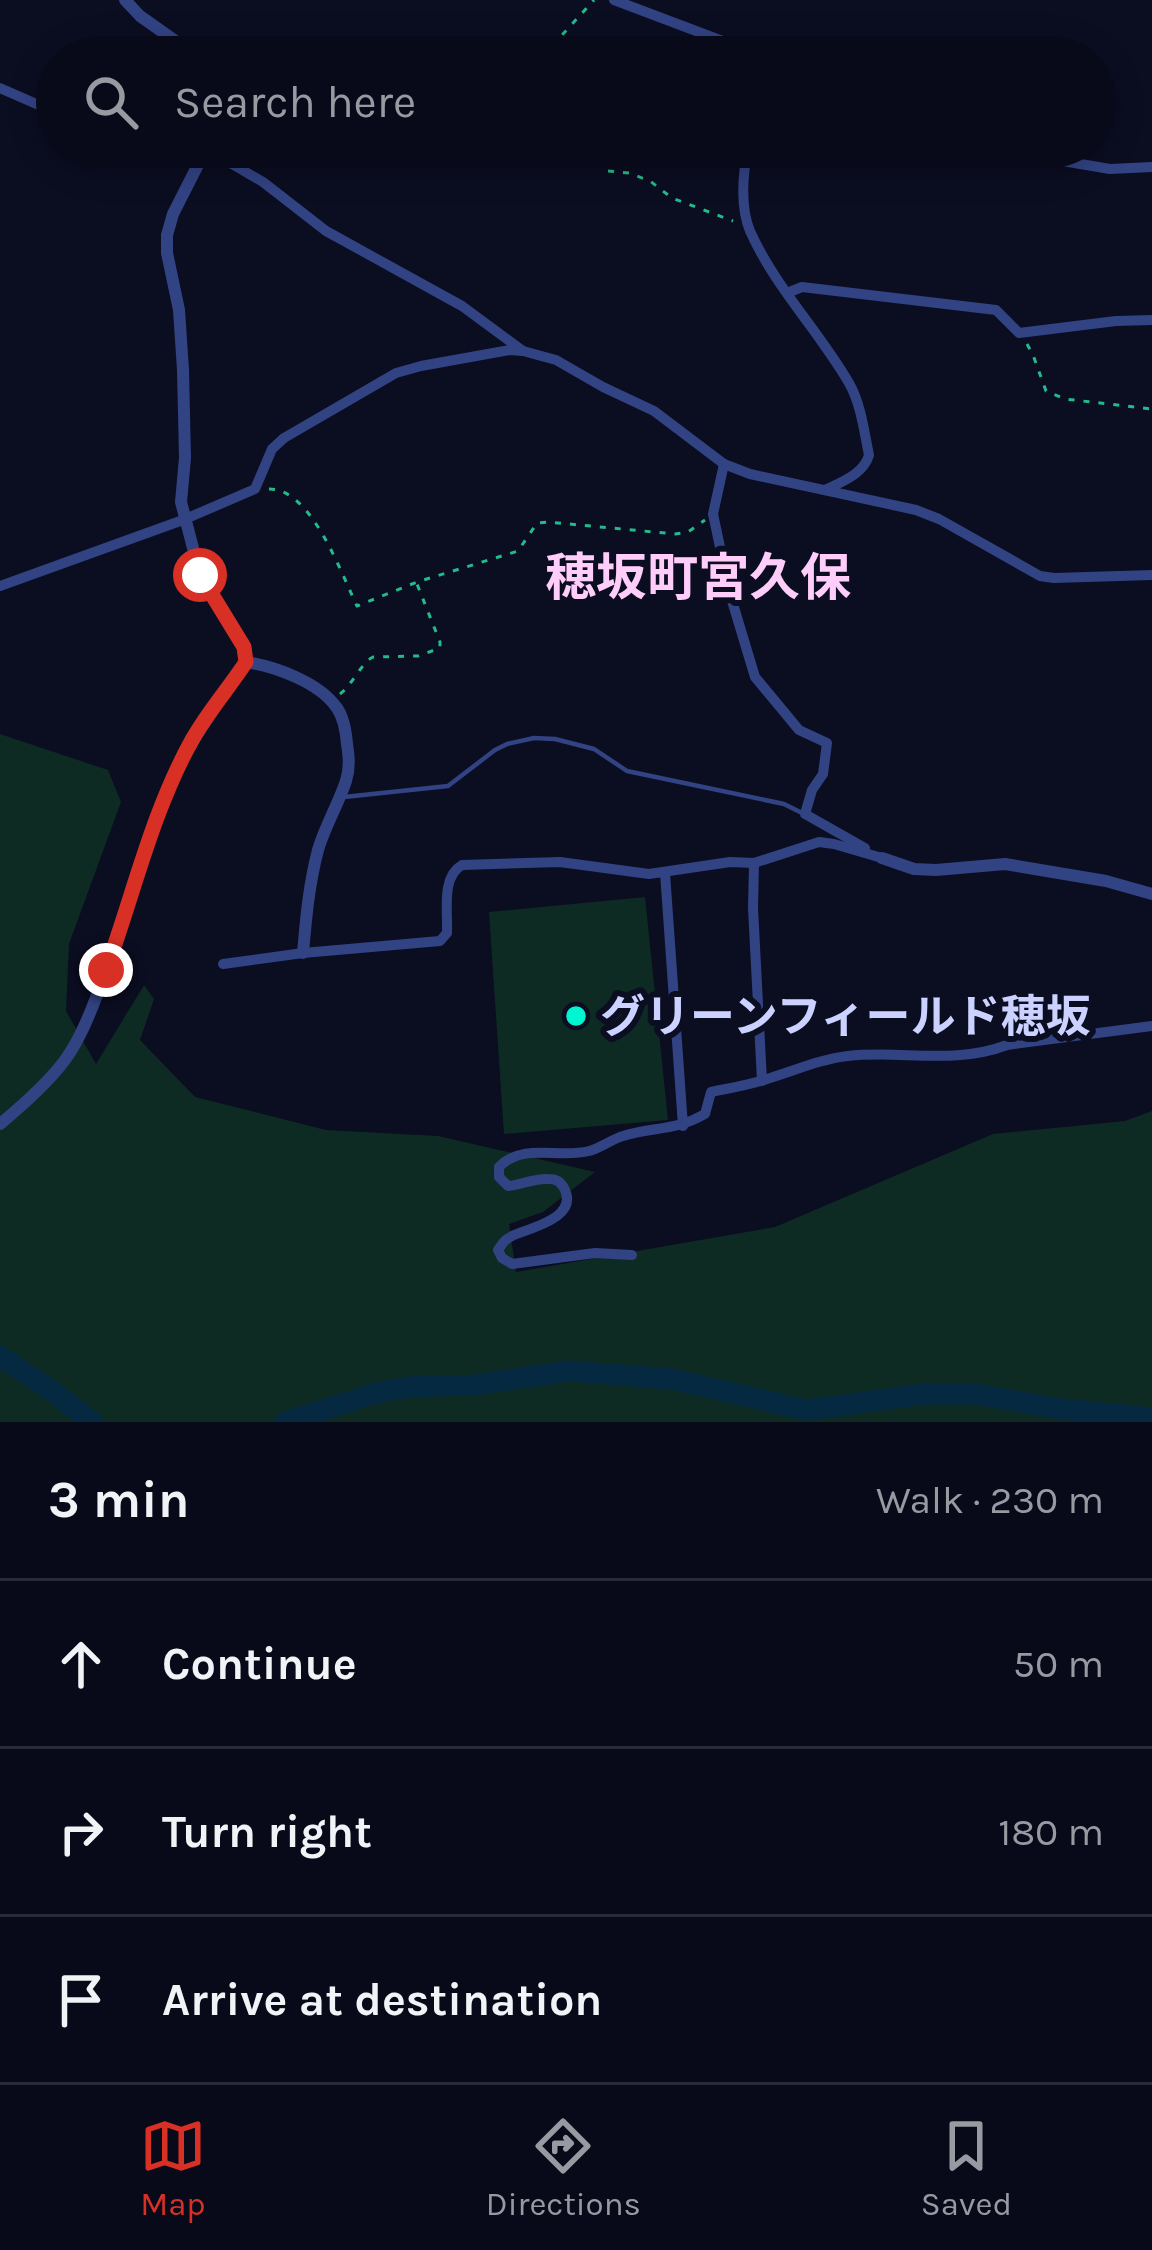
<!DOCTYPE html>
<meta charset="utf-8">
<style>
body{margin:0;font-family:Karla,"Noto Sans JP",sans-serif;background:#111322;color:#f1f3f6}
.stop{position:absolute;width:36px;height:36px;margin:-27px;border:9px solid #d93025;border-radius:50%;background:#fff}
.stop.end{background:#d93025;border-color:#fff;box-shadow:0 3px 12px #0008}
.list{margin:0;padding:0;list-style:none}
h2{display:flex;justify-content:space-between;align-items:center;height:156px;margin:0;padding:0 48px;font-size:51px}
h2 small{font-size:39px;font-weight:400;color:#989aa2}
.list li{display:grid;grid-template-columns:78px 1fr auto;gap:36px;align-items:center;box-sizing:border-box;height:168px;padding:0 48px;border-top:3px solid #292b38}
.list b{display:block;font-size:45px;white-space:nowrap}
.list em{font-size:39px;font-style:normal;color:#989aa2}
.icon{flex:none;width:66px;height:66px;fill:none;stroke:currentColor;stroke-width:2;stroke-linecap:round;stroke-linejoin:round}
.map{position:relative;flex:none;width:1152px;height:1422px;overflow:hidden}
.search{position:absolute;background:#080a19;box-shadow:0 6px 30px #0003;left:36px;right:36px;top:36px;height:132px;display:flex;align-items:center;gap:30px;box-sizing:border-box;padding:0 42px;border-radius:66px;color:#989aa2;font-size:45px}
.sheet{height:660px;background:#080a19}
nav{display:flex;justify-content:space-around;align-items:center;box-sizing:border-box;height:168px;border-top:3px solid #292b38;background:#080a19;font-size:33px;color:#989aa2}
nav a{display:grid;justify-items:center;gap:6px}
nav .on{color:#d93025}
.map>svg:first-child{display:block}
</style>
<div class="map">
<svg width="1152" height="1422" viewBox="0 0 1152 1422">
<rect width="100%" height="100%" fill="#0b0d21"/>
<!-- green -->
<g fill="#0d2b23">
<polygon points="0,734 108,770 121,802 69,944 66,1011 96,1064 144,985 154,999 140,1040 195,1097 326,1130 438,1136 595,1172 543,1212 509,1224 516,1272 775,1227 993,1134 1125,1121 1152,1111 1152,1422 0,1422"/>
<polygon points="645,897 668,1120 504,1134 489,912"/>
</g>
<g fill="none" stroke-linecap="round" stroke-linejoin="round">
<!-- river -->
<g stroke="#052940" stroke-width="21">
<polyline points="0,1356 55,1393 92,1422"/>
<polyline points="285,1422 376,1393 409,1387 475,1385 568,1371 672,1379 806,1410 924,1394 976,1394 1055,1408 1152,1418"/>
</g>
<!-- path -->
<g stroke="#23bb8b" stroke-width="3" stroke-dasharray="6 9" stroke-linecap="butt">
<polyline points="542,57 594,0"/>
<polyline points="570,147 608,171 629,173 650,181 672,198 733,221"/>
<polyline points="1027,344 1033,355 1046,391 1065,399 1152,409"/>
<path d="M269,489c42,-1 72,84 88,117l60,-24 101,-31 19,-28 11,-1 127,12 13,-2 17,-12"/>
<path d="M340,694c13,-10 21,-31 33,-37l45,-1 22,-8v-6l-23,-58"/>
</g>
<!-- service -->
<polyline stroke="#324384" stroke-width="4.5" points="344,797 448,786 495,750 507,744 534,738 555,739 594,749 627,771 784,804 802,813"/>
<!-- minor -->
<g stroke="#324384" stroke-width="10">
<polyline points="614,0 765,57"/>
<polyline points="0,88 57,113"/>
<polyline points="183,147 232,164 263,182 326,231 462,306 523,351"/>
<path d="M748,147c-5,26 -8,60 2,84 25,56 69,100 99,152 12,21 15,48 20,72 -5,19 -28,27 -44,35"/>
<polyline points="952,147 981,154 1051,159 1110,169 1152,167"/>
<polyline points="787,293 802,287 996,310 1019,333 1116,321 1152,320"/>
<polyline points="724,464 713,514 730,594 755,677 799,730 827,743 823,774 812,790 805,814 865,848"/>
<polyline points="0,586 183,520 255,489 272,449 284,438 396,373 421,366 510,350 523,351 556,360 603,387 654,411 724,464 750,474 916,510 939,519 1040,576 1054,578 1152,575"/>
<polyline points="754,863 753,908 762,1081"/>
<polyline points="665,873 683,1126"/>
<path d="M223,964l80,-11 137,-12 7,-8c1,-22 -6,-56 15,-68l98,-3 89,12 81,-12 24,1 65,-21 15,2 48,14"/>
<path d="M632,1255l-37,-2 -83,11 -10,-6 -4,-8c6,-8 5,-9 14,-14 17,-8 68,-18 52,-48 -4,-7 -8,-9 -16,-9 -13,-1 -27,6 -40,7l-9,-9v-10c24,-25 60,-8 90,-16 12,-3 23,-12 34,-15 32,-10 50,-4 82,-22l6,-22c19,-4 38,-7 56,-13 27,-8 53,-20 81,-23 53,-6 107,9 159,-11l145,-19"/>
</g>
<!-- tertiary -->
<g stroke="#324384" stroke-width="12">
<polyline points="125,0 140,16 198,57"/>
<path d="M246,662c30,5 73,20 91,46 7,10 9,24 10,36 2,13 3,24 -1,37 -8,24 -21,45 -28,69 -9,34 -12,68 -15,103"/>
<polyline points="882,858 914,869 936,870 1005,864 1106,881 1152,894"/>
<path d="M0,1124c23,-19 47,-40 65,-64 18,-25 28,-55 39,-83 23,-63 38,-129 65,-190 21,-47 49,-83 77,-125l-2,-15 -44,-72 -19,-73 4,-44 -2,-88 -4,-60 -12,-57v-18l6,-21 34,-67"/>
</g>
</g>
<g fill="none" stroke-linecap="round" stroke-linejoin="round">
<!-- route -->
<path stroke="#d93025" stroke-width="15" d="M106,970c28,-77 46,-158 86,-230 15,-27 37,-52 54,-78l-2,-15 -44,-72"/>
</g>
<!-- markers -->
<circle fill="#00f6d0" stroke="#0b0d21" stroke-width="4.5" cx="576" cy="1016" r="12"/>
<g text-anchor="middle" stroke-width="12" stroke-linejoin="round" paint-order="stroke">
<!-- poi labels -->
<g font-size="45" font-weight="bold" fill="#cbd2ff" stroke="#0b0d21" text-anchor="start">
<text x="600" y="1032">グリーンフィールド穂坂</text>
</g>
<!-- quarter labels -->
<g font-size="51" font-weight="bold" fill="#ffcdf9" stroke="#0b0d21">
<text x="698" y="595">穂坂町宮久保</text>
</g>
</g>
</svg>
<div class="stop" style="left:200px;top:575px"></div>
<div class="stop end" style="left:106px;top:970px"></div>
<div class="search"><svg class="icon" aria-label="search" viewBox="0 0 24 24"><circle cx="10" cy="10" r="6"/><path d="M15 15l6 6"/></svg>Search here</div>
</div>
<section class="sheet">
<h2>3 min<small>Walk · 230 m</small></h2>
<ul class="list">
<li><svg class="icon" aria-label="ahead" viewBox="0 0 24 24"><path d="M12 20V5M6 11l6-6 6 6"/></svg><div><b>Continue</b></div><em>50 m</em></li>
<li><svg class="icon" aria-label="right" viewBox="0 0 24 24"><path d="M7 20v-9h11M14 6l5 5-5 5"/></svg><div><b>Turn right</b></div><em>180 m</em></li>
<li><svg class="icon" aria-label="arrive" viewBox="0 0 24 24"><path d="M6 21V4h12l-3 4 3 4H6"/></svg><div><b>Arrive at destination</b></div></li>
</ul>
</section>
<nav>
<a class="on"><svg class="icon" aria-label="map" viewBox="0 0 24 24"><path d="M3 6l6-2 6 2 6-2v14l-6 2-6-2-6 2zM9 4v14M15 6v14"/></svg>Map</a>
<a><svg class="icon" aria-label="directions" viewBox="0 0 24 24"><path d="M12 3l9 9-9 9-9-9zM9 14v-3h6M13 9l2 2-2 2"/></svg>Directions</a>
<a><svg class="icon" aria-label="saved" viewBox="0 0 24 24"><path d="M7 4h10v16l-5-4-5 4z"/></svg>Saved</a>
</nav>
